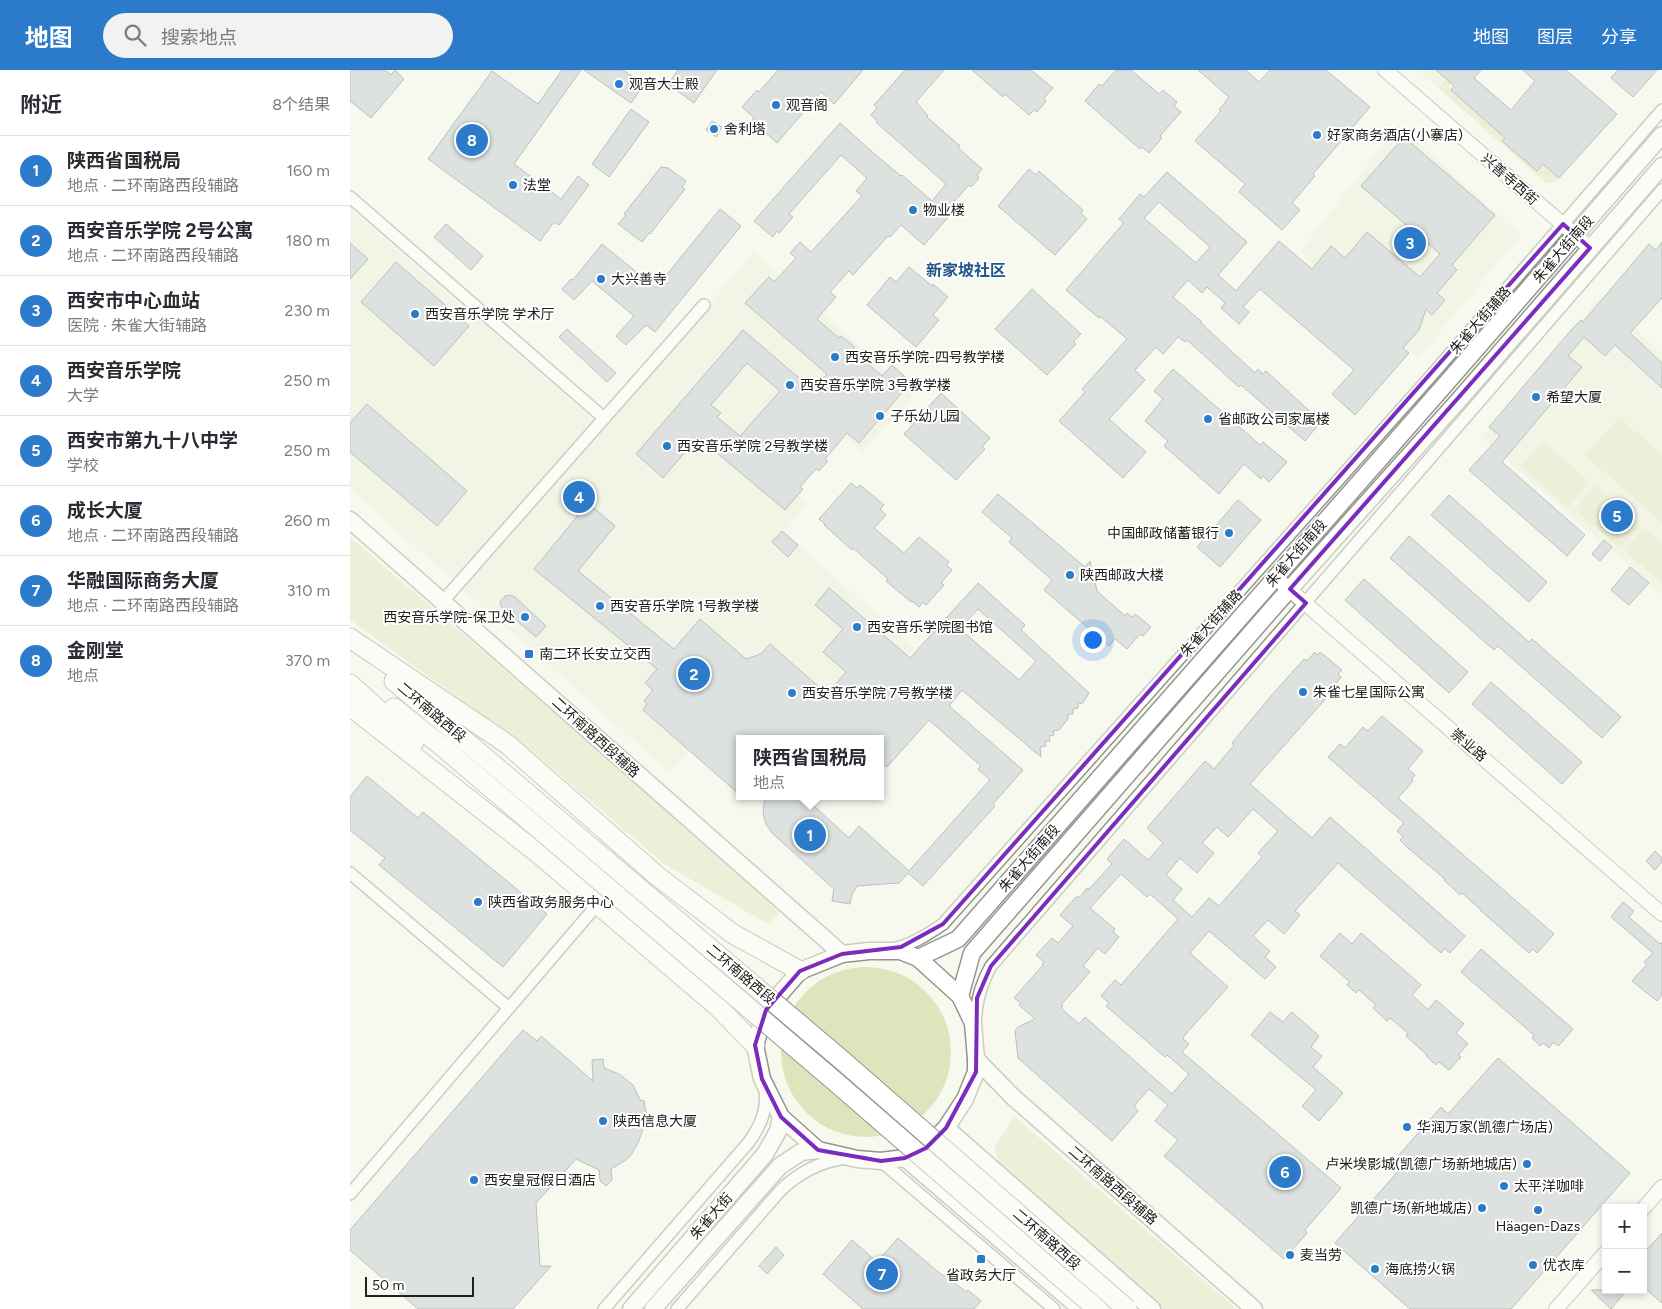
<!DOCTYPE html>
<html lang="zh">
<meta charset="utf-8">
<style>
body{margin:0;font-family:Figtree,"Noto Sans SC",sans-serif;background:#f2f2f3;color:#2b2b33}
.controls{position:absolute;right:15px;bottom:15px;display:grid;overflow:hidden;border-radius:0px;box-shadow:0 2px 8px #0003}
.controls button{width:45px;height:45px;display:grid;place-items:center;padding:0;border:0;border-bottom:1px solid #e1e1e2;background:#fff;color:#2b2b33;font:25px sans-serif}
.scale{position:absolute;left:15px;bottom:12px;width:109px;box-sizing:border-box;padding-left:5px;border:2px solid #20201d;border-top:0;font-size:14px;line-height:18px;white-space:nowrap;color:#20201d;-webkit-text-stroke:4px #fff;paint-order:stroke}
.you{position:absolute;left:742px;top:569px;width:18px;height:18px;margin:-12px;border:4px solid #fff;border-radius:50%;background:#1a73e8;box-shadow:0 0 0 8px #1a73e833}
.badge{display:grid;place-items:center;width:32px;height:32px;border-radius:50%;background:#2c7aca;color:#fff;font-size:16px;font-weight:700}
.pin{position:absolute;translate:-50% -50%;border:2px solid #fff;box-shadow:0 1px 5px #0006}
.popup{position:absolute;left:386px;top:665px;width:148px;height:65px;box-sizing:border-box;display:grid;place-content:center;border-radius:0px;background:#fff;filter:drop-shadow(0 1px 4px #0005);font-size:16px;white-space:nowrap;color:#7c7c81}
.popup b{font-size:19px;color:#2b2b33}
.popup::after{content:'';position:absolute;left:50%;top:100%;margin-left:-10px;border:10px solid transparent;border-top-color:#fff}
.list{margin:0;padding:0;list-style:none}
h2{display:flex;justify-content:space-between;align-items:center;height:65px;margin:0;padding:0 20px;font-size:21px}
h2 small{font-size:16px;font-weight:400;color:#7c7c81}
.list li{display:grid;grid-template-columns:32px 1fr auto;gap:15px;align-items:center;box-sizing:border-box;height:70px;padding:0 20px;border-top:1px solid #e1e1e2}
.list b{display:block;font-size:19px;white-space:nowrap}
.list p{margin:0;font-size:16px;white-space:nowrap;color:#7c7c81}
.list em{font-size:16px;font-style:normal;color:#7c7c81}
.icon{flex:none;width:28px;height:28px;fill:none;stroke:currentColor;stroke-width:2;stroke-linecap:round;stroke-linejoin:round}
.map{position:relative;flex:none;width:1312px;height:1239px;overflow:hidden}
header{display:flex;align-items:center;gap:30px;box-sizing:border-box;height:70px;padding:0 25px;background:#2c7aca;color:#fff}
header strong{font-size:24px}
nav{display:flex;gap:28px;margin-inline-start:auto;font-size:18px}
.search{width:350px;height:45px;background:#f2f2f3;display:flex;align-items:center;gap:12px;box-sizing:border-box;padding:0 18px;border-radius:28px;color:#7c7c81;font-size:19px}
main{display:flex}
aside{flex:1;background:#fff}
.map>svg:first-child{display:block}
</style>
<header>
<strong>地图</strong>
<div class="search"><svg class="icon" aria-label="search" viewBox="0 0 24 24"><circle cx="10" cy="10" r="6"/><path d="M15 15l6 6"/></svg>搜索地点</div>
<nav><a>地图</a><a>图层</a><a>分享</a></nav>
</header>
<main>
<aside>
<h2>附近<small>8个结果</small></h2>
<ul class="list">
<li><span class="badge">1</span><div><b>陕西省国税局</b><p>地点 · 二环南路西段辅路</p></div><em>160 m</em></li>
<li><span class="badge">2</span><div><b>西安音乐学院 2号公寓</b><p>地点 · 二环南路西段辅路</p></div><em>180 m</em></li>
<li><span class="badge">3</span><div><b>西安市中心血站</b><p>医院 · 朱雀大街辅路</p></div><em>230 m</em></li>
<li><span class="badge">4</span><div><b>西安音乐学院</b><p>大学</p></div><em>250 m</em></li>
<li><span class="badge">5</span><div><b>西安市第九十八中学</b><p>学校</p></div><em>250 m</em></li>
<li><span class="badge">6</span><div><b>成长大厦</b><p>地点 · 二环南路西段辅路</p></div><em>260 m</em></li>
<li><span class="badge">7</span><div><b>华融国际商务大厦</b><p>地点 · 二环南路西段辅路</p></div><em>310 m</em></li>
<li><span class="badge">8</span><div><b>金刚堂</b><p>地点</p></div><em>370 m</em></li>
</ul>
</aside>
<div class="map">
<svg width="1312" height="1239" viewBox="0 0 1312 1239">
<rect width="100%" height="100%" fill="#f7f9ef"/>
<!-- built -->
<g fill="#eaeddb">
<polygon points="1067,0 1086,0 1096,9 1088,18"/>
<polygon points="1048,55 1171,165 1068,288 950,182"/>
<polygon points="0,139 255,359 403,182 542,306 418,396 458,434 434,462 565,578 475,669 389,625 320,703 0,419"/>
<polygon points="1250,227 1312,283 1312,525 1131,368"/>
<polygon points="549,309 565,324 513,382 496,368"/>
</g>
<!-- green -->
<g fill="#dee5bd">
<polygon points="1103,0 1112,0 1098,17 1155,68 1153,71 1187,101 1193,94 1209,108 1205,112 1196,113 1088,18"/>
<polygon points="1269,347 1312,385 1312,453 1235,385"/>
<polygon points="1193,371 1240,412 1218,438 1171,396"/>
<polygon points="1245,415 1291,455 1271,479 1225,439"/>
<polygon points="1294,457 1312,473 1312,513 1274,480"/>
<polygon points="0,467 378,792 429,843 418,854 314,794 182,681 0,550"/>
<circle cx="516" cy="982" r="85"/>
<polygon points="664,1046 887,1239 810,1239 653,1101 644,1079"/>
</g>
<!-- building -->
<g fill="#bcc3cc" stroke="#737a81" fill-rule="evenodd">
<polygon points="0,0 35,0 41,5 45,0 54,9 21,48 0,31"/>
<polygon points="212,0 231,0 164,94 211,129 228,106 239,115 209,155 204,152 190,171 78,89 142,1 188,34"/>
<polygon points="234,0 273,0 288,10 283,17 289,22 281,33"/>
<polygon points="328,0 367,0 344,33 318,14"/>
<polygon points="428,0 513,0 484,34 471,22 427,73 402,51 404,48 392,37 407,20 409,22"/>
<path d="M555,0h39l-28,32 12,14 -1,1 33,29 -2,2 24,21 -5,6 2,3 -8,9 -2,-2 -24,27 4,4 -25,29 -23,-20 -11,12 -2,-1 -35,39 -4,-4 -19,21 6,5 -19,22 22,19 2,-2 14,11 -3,3 30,26 10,-11 19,17 -52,61 -12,-10 -22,26 3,2 -9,10 -3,-2 -16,18 3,2 -18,21 -87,-73 -35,41 -27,-24 107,-124 70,60 14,-16 -82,-71 24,-26 5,5 22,-24 -6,-5 10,-11 11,10 51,-56 -6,-5 11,-13 -26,-23 -52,59 4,3 -14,16 -2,-2 -4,6 -19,-16 86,-98 38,34 23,19 1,-1 30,26 14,-17 -70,-62 1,-1 -6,-6 6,-7 -3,-3zM397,293l33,28 -40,45 -23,-19 4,-4 -10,-8z"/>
<polygon points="622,0 681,0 703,18 694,28 696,31 687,42 684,40 679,45 655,24 653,27"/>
<polygon points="766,0 781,0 809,24 813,20 827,32 824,36 831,42 810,66 812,68 799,83 792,77 790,79 735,31 749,14 752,16"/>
<polygon points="848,0 896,0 909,12 920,0 976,0 1020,37 963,104 965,106 942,133 950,140 932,160 889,122 895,114 845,71 871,41 869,40 879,27"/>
<polygon points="1086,0 1131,0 1124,8 1161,40 1185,11 1173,0 1216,0 1267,44 1209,108 1193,94 1187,101 1152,71 1155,68 1101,20 1104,16"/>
<polygon points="1268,0 1307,0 1283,27 1261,8"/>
<polygon points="281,39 299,52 259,107 242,94"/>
<polygon points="362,51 372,57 366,67 356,60"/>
<path d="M1054,67l91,78 -43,50 5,5 -20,23 8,7 -13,15 -6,-6 -7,21 -16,18 6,5 -54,62 -23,-21 22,-24 -94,-81 -17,18 6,5 -10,12 -18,-16 4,-5 -18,-16 -5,6 -14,-13 -15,17 29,25 -1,1 54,50 3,-4 5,5 3,-3 50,46 -1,1 5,5 -15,18 -64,-56 -2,2 -52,-47 -2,2 -7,-5 -15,17 -7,-7 -21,23 10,10 -36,39 37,33 -23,26 -64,-57 26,-29 -3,-3 45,-50 -27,-23 -1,2 -33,-28 56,-65 1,-3 -4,-3 21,-25 4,3 23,-25 80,70 -29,33 18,16 43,-50 33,28 19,-23 14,12 22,-26 53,45 20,-23 -79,-68zM809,132l51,45 -14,16 -52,-45z"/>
<polygon points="311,97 318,98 336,111 332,117 335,119 300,164 299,163 292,172 268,154 276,145 274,144"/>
<polygon points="679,99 686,105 689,101 733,140 731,143 737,149 705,185 648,136"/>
<polygon points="370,139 391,156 305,262 296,255 276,275 266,266 284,246 242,211 224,230 212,219 221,209 223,210 252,174 306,218"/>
<polygon points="96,154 133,186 121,200 84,167"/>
<polygon points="1312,172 1312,228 1280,263 1312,293 1312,318 1265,275 1255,286 1234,267 1218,286 1232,297 1152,392 1235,465 1217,486 1119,400 1150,366 1139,357 1222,259 1231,250 1233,252 1299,174 1306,180"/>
<polygon points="0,173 18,189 0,209"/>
<polygon points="46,192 119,256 84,296 11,232"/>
<polygon points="559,197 582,216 583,214 598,227 583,245 589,250 566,277 517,235 540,207 546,212"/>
<polygon points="682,219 731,264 723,272 726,274 697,305 645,259"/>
<polygon points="217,259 266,303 257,312 209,267"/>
<polygon points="823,299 910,375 913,372 937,392 919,412 913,406 911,409 894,394 869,424 814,376 818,371 795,351 813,329 804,321"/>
<polygon points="591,323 640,368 632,377 635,379 606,410 554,364"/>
<polygon points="17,334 117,421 87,456 0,382 0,353"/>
<polygon points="501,413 507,418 510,415 534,435 530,439 536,445 524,458 554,483 569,467 599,492 596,495 602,500 591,513 594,515 576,535 573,532 569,537 562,531 561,532 536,511 538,509 520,493 503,478 502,480 474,455 475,454 469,449"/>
<polygon points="648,424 735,497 740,491 747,521 775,546 777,543 782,547 785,544 801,557 793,566 790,564 777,579 765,569 759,576 694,520 702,510 659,472 662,468 632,442"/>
<polygon points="1099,425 1197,512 1179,532 1081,445"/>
<polygon points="888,430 911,450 870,497 847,477"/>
<path d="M238,433l27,23 -37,45 96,78 26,-30 46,40 15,-5 9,-10 57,50 19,-22 -23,-20 20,-23 -28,-24 14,-17 81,70 68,-75 47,42 -4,5 68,63 -6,10 -5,1v4l-5,1v5h-5v5l-9,11 -6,1 1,4 -5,1 1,5h-5l1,5 -6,1 1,10 -79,-67 -13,16 74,64 -30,34 2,2 -72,80 -15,-13 -9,10 -42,3 -5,8 -2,10 -18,-3 2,-12 -62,-56 -6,-9 -3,-10 2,-18h38l46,42 10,-12 50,45 81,-91 -12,-11 3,-3 -52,-46 -42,47 -7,-6v-22h-140v56l-97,-85 4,-6 -3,-3 9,-11 -8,-7 12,-14 -123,-100zM628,539l58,52 -17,19 -59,-51z"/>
<polygon points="432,461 448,475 438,487 422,472"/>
<polygon points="1059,466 1179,572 1182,569 1271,647 1252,668 1148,576 1144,580 1040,488"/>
<polygon points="1254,470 1262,477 1250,491 1242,484"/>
<polygon points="1280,497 1299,513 1279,535 1261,520"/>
<polygon points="1014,509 1118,602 1099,623 995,530"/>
<polygon points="160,525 165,527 196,556 186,567 152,538 150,532 155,526"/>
<path d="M965,582l2,3 3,-3 22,18 -4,4 3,3 -7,9 2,1 -86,97 62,54 18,-21 135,119 -15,17 -6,-5 -3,5 -103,-90 -43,48 5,4 -16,19 -16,-14 -15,16 17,15 -5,6 11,10 -11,12 -56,-48 -19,22 38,34 -44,49 -1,3 6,5 -7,8 159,136 -36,42 2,3 -23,26 -120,-103 14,-16 -23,-19 13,-16 -19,-16 -15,17 4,5 -26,30 -94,-83 -3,-27 3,-4 17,-8 -16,-14 2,-2 -7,-5 29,-33 -1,-1 2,-2 -8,-7 16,-17 6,5 15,-17 -13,-11 16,-18h4l7,-9 2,1 23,-25 -5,-5 17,-20 24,21 15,-17 -16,-15 58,-67 9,8 20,-24 -2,-2 39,-47 33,-37 3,2zM903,739l25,22 -20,22 4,4 -43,49 -10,-8 -17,19 -19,-17 9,-11 -16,-14 14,-17 17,15 17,-20 -12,-10 15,-16 11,10zM771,804l26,23 3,-3 28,25 -57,66 -6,-5 -14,16 8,7 -3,3 59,51 2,-2 22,19 -17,20 -87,-77 -6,7 -18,-16 2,-2 -2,-1 29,-33 -7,-6 15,-18 7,6 14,-17 -6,-5 2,-3 -25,-21z"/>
<polygon points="1141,612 1232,692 1212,714 1122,634"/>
<polygon points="1032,646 1073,681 1058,699 1065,705 1062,709 1063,711 1048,728 1204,864 1187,883 1183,879 1179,883 1130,840 1131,840 1112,823 1110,825 1094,810 1095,809 1058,778 1050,770 1053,767 1047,761 1054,753 978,687 990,674 995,678 1013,657 1018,661"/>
<polygon points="17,706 68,748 73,742 197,844 153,897 29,795 35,788 0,760 0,727"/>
<polygon points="1305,781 1312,788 1312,792 1305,800 1296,791"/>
<polygon points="1273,832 1284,841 1279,847 1310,874 1312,872 1312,925 1307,931 1282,911 1297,894 1294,892 1303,883 1261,847"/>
<polygon points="990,863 1002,874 1011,863 1071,915 1062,925 1078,940 1086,930 1114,954 1106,963 1118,974 1108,985 1111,987 1099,1000 1089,992 1086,995 1076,986 1077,985 1056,966 1058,963 1040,948 1037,951 1023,938 1026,935 1009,920 1006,923 997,915 1000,912 970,886"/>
<polygon points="1131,879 1223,959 1211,973 1208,976 1203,972 1199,978 1193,973 1190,976 1182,968 1184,965 1111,902"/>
<polygon points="920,942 933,952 942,942 969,966 961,977 972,986 963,997 993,1023 969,1051 952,1036 966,1020 901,965"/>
<polygon points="173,960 187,971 191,966 243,1011 242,990 253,989 254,998 269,1004 283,1015 290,1030 294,1031 296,1042 300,1045 296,1051 288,1073 281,1085 276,1090 261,1099 262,1110 256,1116 250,1111 249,1100 226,1089 186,1133 190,1196 201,1196 163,1239 68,1239 0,1180 0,1160"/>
<polygon points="1148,988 1280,1103 1161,1239 1060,1239 985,1173 1050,1099 1042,1093 1091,1037 1098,1044"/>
<polygon points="1312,1163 1312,1233 1293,1217 1293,1184"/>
<polygon points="548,1168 593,1206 595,1205 616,1222 618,1220 631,1231 624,1239 513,1239 473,1204 502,1170 527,1192"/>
<polygon points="426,1177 434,1185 417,1204 409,1196"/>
<polygon points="1241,1220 1277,1220 1261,1239"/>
</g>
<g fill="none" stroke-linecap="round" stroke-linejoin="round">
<defs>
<g id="minor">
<polyline points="0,127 254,348"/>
<polyline points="93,531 354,235"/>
<polyline points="0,803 159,938"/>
<path d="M542,879c19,-4 35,-14 51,-25l487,-547 232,-267"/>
<path d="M625,955c1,-22 5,-39 16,-59l671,-776"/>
<polyline points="531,1091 704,1239"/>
<polyline points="0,1124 247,835"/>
<path d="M254,1239l145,-167c11,-16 19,-32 16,-52"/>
<path d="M327,1239l103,-118c18,-18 39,-29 65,-33"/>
</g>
<g id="tertiary">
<polyline points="1035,0 1240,178"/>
<polyline points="925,507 1312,844"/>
<polyline points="1293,1139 1312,1117"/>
<polyline points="1206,1239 1256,1182"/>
</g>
<g id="secondary">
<polyline points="0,450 492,884"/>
<polygon points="519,881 550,881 568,888 610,926 623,953 626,989 626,1002 615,1029 596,1058 576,1078 555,1088 531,1091 507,1089 468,1080 431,1047 412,1009 405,975 416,940 450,901 492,884"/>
<polyline points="568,888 608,869 1093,317 1312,65"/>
<polyline points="610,926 622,883 929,531 1108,331 1312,96"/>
<polyline points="626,989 663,1027 904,1239"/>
<polyline points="596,1058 802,1239"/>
<polyline points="555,1088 731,1239"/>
<polyline points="281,1239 415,1084 428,1061 431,1047"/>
<polyline points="303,1239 430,1096 451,1082 468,1080"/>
</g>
<g id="trunk">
<polyline points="0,568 157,674 306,805 383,864 450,901"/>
<polyline points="44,611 106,663"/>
<polyline points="0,614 64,672"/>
<polyline points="0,636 190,785 368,937 405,975"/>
<polyline points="44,638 93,677"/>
</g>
</defs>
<!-- minor casing -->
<use href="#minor" stroke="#94968d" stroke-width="14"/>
<!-- tertiary casing -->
<use href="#tertiary" stroke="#94968d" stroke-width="16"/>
<!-- secondary casing -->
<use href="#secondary" stroke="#94968d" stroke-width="19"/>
<!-- trunk casing -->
<use href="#trunk" stroke="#94968d" stroke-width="21"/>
<!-- minor -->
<use href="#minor" stroke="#fff" stroke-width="11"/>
<!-- tertiary -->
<use href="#tertiary" stroke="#fff" stroke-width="14"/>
<!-- secondary -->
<use href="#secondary" stroke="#fff" stroke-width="16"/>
<!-- trunk -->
<use href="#trunk" stroke="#fff" stroke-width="19"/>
<defs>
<g id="trunk-bridge">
<polyline points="106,663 493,991 777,1239"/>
<polyline points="93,677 488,1014 747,1239"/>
</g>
</defs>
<!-- trunk-bridge casing -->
<use href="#trunk-bridge" stroke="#94968d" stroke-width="21" stroke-linecap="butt"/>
<!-- trunk-bridge -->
<use href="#trunk-bridge" stroke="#fff" stroke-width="19"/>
</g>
<!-- marked area -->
<path d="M0 0H1312V1239H0ZM1213,154l27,24 -300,341 16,14 -315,363 -14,32 -1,74 -30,56 -20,20 -21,10 -24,3 -63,-11 -37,-33 -19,-38 -7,-34 11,-35 34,-39 42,-17 59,-7 42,-23z" fill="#f7f9ef" fill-opacity=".55" fill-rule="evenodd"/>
<path fill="none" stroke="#7b2cbf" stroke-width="4" stroke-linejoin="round" d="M1213,154l27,24 -300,341 16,14 -315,363 -14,32 -1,74 -30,56 -20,20 -21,10 -24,3 -63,-11 -37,-33 -19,-38 -7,-34 11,-35 34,-39 42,-17 59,-7 42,-23z"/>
<!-- markers -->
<g fill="#2c7aca" stroke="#fff" stroke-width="2">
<circle cx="269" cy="14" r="5"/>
<circle cx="426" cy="35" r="5"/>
<circle cx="364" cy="59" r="5"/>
<circle cx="967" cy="65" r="5"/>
<circle cx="163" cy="115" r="5"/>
<circle cx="563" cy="140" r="5"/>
<circle cx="251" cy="209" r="5"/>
<circle cx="65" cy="244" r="5"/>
<circle cx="485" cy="287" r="5"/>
<circle cx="440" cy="315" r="5"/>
<circle cx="1186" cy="327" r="5"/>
<circle cx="530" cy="346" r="5"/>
<circle cx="858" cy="349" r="5"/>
<circle cx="317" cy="376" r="5"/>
<circle cx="879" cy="463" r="5"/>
<circle cx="720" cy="505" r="5"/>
<circle cx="250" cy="536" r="5"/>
<circle cx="175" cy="547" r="5"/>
<circle cx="507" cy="557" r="5"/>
<rect x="174" y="579" width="10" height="10" rx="2.5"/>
<circle cx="953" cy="622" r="5"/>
<circle cx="442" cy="623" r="5"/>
<circle cx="128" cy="832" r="5"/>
<circle cx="253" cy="1051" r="5"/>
<circle cx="1057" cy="1057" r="5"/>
<circle cx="1177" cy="1094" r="5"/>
<circle cx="124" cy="1110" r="5"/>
<circle cx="1154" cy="1116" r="5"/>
<circle cx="1132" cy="1138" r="5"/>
<circle cx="1188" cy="1140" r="5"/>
<circle cx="940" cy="1185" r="5"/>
<rect x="626" y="1184" width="10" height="10" rx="2.5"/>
<circle cx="1183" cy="1195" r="5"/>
<circle cx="1025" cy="1199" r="5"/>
</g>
<g text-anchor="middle" stroke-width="4" stroke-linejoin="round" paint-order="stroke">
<!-- poi labels -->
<g font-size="14" fill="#20201d" stroke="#fff" text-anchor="start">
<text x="279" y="19">观音大士殿</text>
<text x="436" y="40">观音阁</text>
<text x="374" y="64">舍利塔</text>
<text x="977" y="70">好家商务酒店(小寨店)</text>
<text x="173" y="120">法堂</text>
<text x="573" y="145">物业楼</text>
<text x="261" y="214">大兴善寺</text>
<text x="75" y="249">西安音乐学院 学术厅</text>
<text x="495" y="292">西安音乐学院-四号教学楼</text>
<text x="450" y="320">西安音乐学院 3号教学楼</text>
<text x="1196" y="332">希望大厦</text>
<text x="540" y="351">子乐幼儿园</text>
<text x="868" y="354">省邮政公司家属楼</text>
<text x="327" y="381">西安音乐学院 2号教学楼</text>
<text x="869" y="468" text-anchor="end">中国邮政储蓄银行</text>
<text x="730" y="510">陕西邮政大楼</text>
<text x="260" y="541">西安音乐学院 1号教学楼</text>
<text x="165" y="552" text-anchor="end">西安音乐学院-保卫处</text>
<text x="517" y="562">西安音乐学院图书馆</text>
<text x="189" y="589">南二环长安立交西</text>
<text x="963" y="627">朱雀七星国际公寓</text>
<text x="452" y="628">西安音乐学院 7号教学楼</text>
<text x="138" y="837">陕西省政务服务中心</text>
<text x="263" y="1056">陕西信息大厦</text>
<text x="1067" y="1062">华润万家(凯德广场店)</text>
<text x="1167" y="1099" text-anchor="end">卢米埃影城(凯德广场新地城店)</text>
<text x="134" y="1115">西安皇冠假日酒店</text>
<text x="1164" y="1121">太平洋咖啡</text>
<text x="1122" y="1143" text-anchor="end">凯德广场(新地城店)</text>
<text x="1188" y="1161" text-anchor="middle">Häagen-Dazs</text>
<text x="950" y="1190">麦当劳</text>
<text x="1193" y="1200">优衣库</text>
<text x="1035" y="1204">海底捞火锅</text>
<text x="631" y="1210" text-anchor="middle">省政务大厅</text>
</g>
<!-- street labels -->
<g font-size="14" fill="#20201d" stroke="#fff">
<text transform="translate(1160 109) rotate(41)" y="5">兴善寺西街</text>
<text transform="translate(1213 179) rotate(-49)" y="5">朱雀大街南段</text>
<text transform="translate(1130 250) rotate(-49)" y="5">朱雀大街辅路</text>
<text transform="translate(946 483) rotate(-49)" y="5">朱雀大街南段</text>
<text transform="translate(861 553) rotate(-48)" y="5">朱雀大街辅路</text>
<text transform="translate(82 642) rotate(40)" y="5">二环南路西段</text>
<text transform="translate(246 667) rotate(42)" y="5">二环南路西段辅路</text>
<text transform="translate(1119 675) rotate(41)" y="5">崇业路</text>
<text transform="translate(679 788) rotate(-49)" y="5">朱雀大街南段</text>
<text transform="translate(391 904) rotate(40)" y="5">二环南路西段</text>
<text transform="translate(763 1115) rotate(41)" y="5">二环南路西段辅路</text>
<text transform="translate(361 1146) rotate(-49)" y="5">朱雀大街</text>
<text transform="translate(697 1169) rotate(41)" y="5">二环南路西段</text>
</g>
<!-- quarter labels -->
<g font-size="16" font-weight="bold" fill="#245588" stroke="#fff">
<text x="616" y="206">新家坡社区</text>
</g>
</g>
</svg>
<div class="controls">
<button>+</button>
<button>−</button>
</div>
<div class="scale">50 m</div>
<div class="you"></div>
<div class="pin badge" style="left:460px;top:765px">1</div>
<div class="popup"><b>陕西省国税局</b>地点</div>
<div class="pin badge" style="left:344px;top:604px">2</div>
<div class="pin badge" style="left:1060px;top:173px">3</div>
<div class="pin badge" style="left:229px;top:427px">4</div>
<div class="pin badge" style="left:1267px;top:446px">5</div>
<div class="pin badge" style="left:935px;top:1102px">6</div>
<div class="pin badge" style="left:532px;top:1204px">7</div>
<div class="pin badge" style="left:122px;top:70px">8</div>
</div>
</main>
